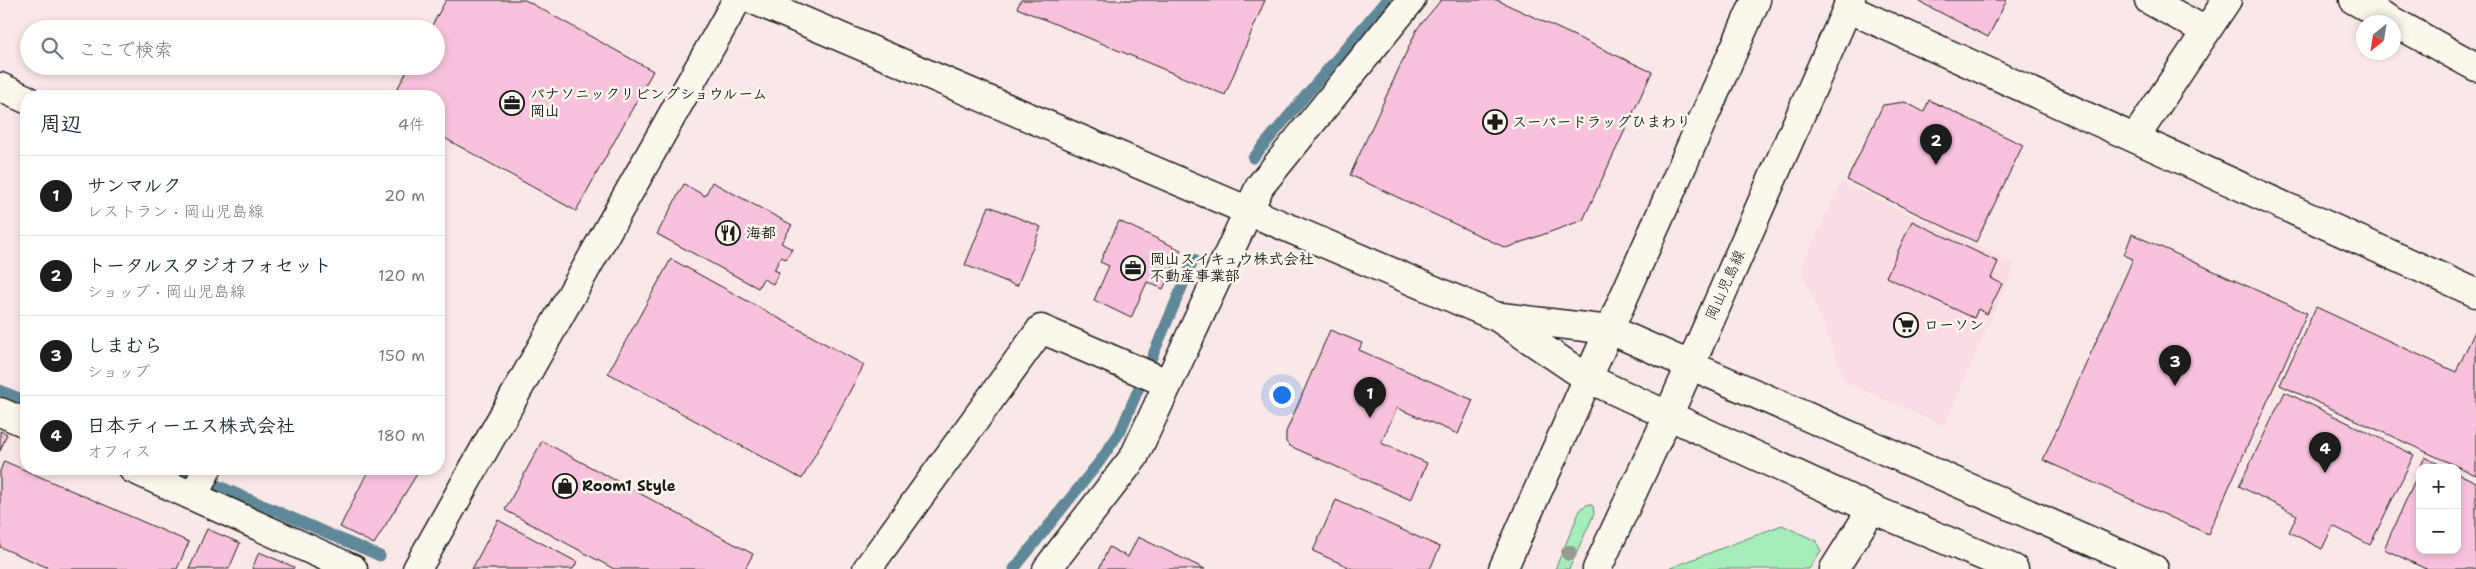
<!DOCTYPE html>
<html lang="ja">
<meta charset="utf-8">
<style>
body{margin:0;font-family:"Shantell Sans","Klee One",sans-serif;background:#f2f2f3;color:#1f2937}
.controls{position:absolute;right:15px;bottom:15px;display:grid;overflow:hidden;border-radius:10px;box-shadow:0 2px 8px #0003}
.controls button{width:45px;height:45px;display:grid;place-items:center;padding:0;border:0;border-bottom:1px solid #e0e1e3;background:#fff;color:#1f2937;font:25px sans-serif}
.compass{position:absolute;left:2356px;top:15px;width:45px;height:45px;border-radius:50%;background:#fff;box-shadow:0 2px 8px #0003;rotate:210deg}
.you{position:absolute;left:1281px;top:394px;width:18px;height:18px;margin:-12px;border:4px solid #fff;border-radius:50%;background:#1a73e8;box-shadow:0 0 0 8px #1a73e833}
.badge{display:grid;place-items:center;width:32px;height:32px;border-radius:50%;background:#1c1c1c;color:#fff;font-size:16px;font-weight:700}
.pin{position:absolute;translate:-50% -41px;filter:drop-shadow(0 1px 2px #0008)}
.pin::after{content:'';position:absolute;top:26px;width:18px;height:15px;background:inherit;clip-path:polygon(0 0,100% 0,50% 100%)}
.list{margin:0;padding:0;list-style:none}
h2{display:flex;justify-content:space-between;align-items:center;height:65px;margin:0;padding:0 20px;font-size:21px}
h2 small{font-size:16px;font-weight:400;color:#747a83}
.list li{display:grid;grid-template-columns:32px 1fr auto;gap:15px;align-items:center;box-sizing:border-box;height:80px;padding:0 20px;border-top:1px solid #e0e1e3}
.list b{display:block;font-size:19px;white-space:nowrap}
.list p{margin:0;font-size:16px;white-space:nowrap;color:#747a83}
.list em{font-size:16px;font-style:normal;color:#747a83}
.icon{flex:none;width:28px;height:28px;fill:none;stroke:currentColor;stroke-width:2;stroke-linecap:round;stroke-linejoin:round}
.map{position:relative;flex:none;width:2476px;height:569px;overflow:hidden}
.search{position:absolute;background:#fff;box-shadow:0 2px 8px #0003;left:20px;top:20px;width:425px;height:55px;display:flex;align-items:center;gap:12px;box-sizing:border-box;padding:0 18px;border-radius:28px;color:#747a83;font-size:19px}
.panel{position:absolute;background:#fff;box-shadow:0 2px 8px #0003;left:20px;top:90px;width:425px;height:385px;border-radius:20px}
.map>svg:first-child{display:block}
</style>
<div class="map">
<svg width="2476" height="569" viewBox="0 0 2476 569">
<rect width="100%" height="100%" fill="#fae7e7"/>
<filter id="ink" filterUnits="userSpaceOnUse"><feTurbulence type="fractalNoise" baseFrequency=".02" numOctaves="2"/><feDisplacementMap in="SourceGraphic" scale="10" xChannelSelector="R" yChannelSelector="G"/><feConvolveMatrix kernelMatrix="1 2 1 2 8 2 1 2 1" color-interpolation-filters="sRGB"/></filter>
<g filter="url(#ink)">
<!-- built -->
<polygon fill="#f9dce4" points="1841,182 2015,264 1944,426 1846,382 1801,269"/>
<!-- green -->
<g fill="#a5edba" stroke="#60846b">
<polygon points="1589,504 1593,506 1594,514 1569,569 1555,569 1581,508"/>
<polygon points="1782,525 1816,541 1821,551 1809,569 1668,569"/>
</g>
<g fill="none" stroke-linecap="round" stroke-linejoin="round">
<!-- stream -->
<g stroke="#5e8998" stroke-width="11">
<polyline points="1253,158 1386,0"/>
<polyline points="0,390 26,401"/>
<polyline points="180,469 380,556"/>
<polyline points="1014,569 1100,461 1120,432 1194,259"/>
</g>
</g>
<!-- building -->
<g fill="#f8c2dc" stroke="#1c1c1c">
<polygon points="446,0 525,0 653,71 576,211 439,135 439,96 393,96 410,66 436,66 436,29 430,29"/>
<polygon points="1021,0 1265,0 1225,95 1017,8"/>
<polygon points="1441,0 1497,0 1652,72 1583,220 1506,248 1350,175 1417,29"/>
<polygon points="1921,0 2007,0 1988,37 1920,2"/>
<polygon points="1929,100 2023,145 1976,242 1847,180 1883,105 1905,102 1924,112"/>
<polygon points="712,182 792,225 781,243 792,249 786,259 781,257 774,270 779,272 773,284 763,279 758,288 657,234 684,184 705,196"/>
<polygon points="989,206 1041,227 1017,286 965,265"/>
<polygon points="1119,221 1181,250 1163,289 1147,282 1131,318 1094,300 1109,266 1100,262"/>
<polygon points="1912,221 1998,262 1991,278 2002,284 1987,314 1978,309 1974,318 1886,277"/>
<polygon points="2132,234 2307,313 2208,534 2043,460 2133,259 2124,255"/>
<polygon points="671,259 864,365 802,479 608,373"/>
<polygon points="2316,307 2456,372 2476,329 2476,475 2280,385"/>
<polygon points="1330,330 1362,343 1359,350 1473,400 1458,434 1397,408 1381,443 1427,463 1411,500 1290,446 1286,442 1286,432"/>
<polygon points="2285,392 2414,455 2370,545 2333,526 2322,549 2289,532 2297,515 2239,486"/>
<polygon points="0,431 7,434 0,451"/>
<polygon points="542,441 753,554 745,569 614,569 505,510"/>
<polygon points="2425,457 2446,468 2420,468"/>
<polygon points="4,461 189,542 177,569 51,569 0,547 0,471"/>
<polygon points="369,469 420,469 374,544 340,527"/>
<polygon points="2420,469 2420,550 2457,550 2457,473 2476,482 2476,569 2426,569 2384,549"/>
<polygon points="1336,500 1440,547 1430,569 1353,569 1313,551"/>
<polygon points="498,520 577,562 573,569 472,569"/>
<polygon points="207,529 240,543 229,569 189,569"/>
<polygon points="1138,537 1205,569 1099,569 1109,547 1128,557"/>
<polygon points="259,552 294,567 293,569 252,569"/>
</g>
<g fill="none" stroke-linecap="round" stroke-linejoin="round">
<defs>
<g id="minor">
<polyline points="2149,0 2206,31"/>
<polyline points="2354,0 2476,67"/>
<polyline points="1847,8 2476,293"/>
<polyline points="0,87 26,99"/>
<polyline points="2135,138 2227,0"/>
<polyline points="0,412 26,423"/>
<polyline points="133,469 353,569"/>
<polyline points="194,495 207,469"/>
<polyline points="867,569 1041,329 1167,383"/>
<polyline points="1047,569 1134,457 1260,186 1411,0"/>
<polyline points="1834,569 1872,509"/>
</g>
<g id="tertiary">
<polyline points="754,0 1497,317 1587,378 1872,509 2014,569"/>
<polyline points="1501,317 1610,330 2154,569"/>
<polyline points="417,569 737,0"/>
</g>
<g id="primary">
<polyline points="1503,569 1756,0"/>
<polyline points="1597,569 1668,416 1851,0"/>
</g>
</defs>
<!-- minor casing -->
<use href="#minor" stroke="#1c1c1c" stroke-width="31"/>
<!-- tertiary casing -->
<use href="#tertiary" stroke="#1c1c1c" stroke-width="31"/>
<!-- primary casing -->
<use href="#primary" stroke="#1c1c1c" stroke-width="31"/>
<!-- minor -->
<use href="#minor" stroke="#fbf7ec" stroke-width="28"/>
<!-- tertiary -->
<use href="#tertiary" stroke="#fbf7ec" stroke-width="28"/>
<!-- primary -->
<use href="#primary" stroke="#fbf7ec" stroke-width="28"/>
</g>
<!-- trees -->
<circle fill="#969a91" cx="1569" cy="553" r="8"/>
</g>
<!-- icons -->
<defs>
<symbol id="office-ring" viewBox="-11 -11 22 22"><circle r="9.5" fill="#fbf7ec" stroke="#1c1c1c" stroke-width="1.5"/><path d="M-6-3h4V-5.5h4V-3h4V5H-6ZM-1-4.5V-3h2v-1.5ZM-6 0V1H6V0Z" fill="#1c1c1c"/></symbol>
<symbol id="pharmacy-ring" viewBox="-11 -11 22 22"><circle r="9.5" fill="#fbf7ec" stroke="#1c1c1c" stroke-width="1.5"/><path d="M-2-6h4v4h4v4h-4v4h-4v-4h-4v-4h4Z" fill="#1c1c1c"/></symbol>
<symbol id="restaurant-ring" viewBox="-11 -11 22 22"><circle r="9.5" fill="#fbf7ec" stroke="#1c1c1c" stroke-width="1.5"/><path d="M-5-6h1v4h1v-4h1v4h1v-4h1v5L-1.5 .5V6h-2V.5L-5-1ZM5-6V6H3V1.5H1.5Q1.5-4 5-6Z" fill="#1c1c1c"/></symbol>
<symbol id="supermarket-ring" viewBox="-11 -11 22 22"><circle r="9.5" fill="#fbf7ec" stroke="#1c1c1c" stroke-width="1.5"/><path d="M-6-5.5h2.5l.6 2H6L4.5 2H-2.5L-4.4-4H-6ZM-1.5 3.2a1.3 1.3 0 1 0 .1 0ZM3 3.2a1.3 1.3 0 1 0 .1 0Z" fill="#1c1c1c"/></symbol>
<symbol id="shop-ring" viewBox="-11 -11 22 22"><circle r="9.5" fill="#fbf7ec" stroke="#1c1c1c" stroke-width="1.5"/><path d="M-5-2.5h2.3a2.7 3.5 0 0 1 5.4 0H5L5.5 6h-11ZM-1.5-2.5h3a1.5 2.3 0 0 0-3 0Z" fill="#1c1c1c"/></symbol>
</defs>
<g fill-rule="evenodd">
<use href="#office-ring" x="498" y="89" width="28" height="28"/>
<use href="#pharmacy-ring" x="1481" y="108" width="28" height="28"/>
<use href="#restaurant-ring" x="714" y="219" width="28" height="28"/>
<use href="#office-ring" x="1119" y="254" width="28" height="28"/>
<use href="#supermarket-ring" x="1892" y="311" width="28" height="28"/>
<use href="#shop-ring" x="551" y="472" width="28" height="28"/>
</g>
<g text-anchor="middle" stroke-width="5" stroke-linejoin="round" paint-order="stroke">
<!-- poi labels -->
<g font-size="15" font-weight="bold" fill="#1c1c1c" stroke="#fbf7ec" text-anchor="start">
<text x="530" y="99">パナソニックリビングショウルーム<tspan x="530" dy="17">岡山</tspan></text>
<text x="1512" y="127">スーパードラッグひまわり</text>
<text x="746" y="238">海都</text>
<text x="1150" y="264">岡山スイキュウ株式会社<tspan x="1150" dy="17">不動産事業部</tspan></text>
<text x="1924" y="330">ローソン</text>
<text x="582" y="491">Room1 Style</text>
</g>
<!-- street labels -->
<g font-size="15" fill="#1c1c1c" stroke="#fbf7ec">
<text transform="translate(1725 285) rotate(-66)" y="5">岡山児島線</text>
</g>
</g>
</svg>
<div class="controls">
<button>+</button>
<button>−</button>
</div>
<svg class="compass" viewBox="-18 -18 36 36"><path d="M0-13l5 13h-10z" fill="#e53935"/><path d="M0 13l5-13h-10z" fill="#747a83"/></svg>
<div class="you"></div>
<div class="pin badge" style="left:1370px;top:418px">1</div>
<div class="pin badge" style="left:1936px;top:165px">2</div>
<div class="pin badge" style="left:2175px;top:386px">3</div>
<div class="pin badge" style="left:2325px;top:473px">4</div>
<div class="search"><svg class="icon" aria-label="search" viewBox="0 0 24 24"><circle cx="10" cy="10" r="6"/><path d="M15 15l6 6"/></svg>ここで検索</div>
<section class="panel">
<h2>周辺<small>4件</small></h2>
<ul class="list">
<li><span class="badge">1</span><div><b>サンマルク</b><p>レストラン · 岡山児島線</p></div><em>20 m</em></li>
<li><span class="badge">2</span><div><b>トータルスタジオフォセット</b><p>ショップ · 岡山児島線</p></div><em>120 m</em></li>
<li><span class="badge">3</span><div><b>しまむら</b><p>ショップ</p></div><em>150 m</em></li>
<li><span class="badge">4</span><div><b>日本ティーエス株式会社</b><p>オフィス</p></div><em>180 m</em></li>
</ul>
</section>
</div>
